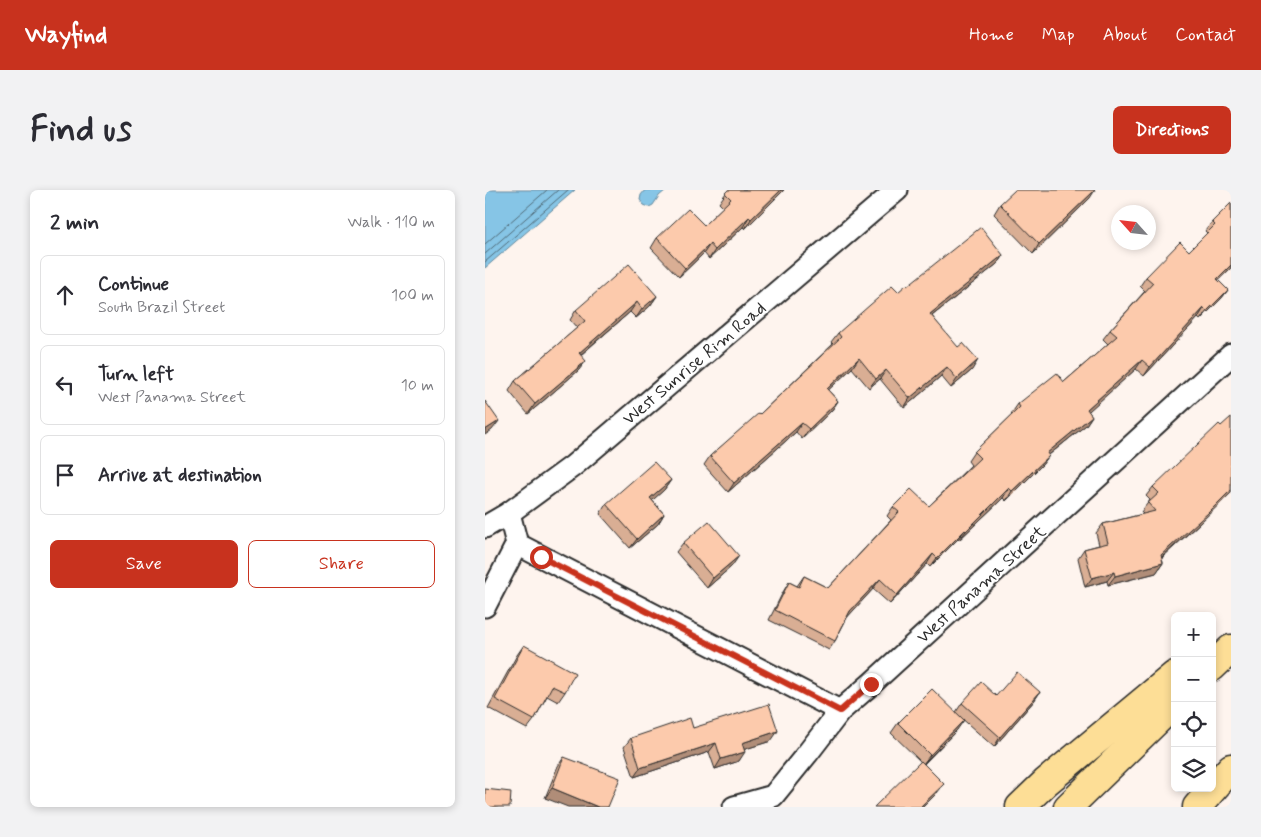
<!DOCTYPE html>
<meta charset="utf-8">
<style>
body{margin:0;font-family:Mynerve,sans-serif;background:#f2f2f3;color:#2b2b33}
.controls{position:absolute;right:15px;bottom:15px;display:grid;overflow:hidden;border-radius:8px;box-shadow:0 2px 8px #0003}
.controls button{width:45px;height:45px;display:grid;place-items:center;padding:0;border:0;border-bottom:1px solid #e1e1e2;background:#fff;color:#2b2b33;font:25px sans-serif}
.compass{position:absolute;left:626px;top:15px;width:45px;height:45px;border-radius:50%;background:#fff;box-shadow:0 2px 8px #0003;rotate:297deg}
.stop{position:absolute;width:15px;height:15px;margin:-11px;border:4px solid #c8321e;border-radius:50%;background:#fff}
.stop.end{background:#c8321e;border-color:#fff;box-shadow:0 1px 5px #0008}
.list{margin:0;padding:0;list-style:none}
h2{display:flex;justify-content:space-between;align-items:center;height:65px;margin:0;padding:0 20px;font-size:21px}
h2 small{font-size:16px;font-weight:400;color:#7c7c81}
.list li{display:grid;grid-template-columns:32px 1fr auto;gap:15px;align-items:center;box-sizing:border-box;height:80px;margin:0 10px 10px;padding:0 10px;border:1px solid #e1e1e2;border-radius:8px}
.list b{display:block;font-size:19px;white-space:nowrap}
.list p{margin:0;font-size:16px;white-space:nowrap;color:#7c7c81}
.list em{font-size:16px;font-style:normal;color:#7c7c81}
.actions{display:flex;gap:10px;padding:15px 20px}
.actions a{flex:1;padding:11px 0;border:1px solid #c8321e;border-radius:8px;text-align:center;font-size:18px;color:#c8321e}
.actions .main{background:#c8321e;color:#fff}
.icon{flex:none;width:28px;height:28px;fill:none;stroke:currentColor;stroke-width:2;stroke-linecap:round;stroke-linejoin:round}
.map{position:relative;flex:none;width:746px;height:617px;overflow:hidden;border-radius:8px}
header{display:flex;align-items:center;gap:30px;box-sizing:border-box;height:70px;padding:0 25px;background:#c8321e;color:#fff}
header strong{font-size:24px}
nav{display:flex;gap:28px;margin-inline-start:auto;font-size:18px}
.intro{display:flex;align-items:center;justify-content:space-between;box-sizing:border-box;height:120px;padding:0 30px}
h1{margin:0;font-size:35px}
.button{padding:12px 22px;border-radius:8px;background:#c8321e;color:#fff;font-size:18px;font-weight:700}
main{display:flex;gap:30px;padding:0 30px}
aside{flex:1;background:#fff;border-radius:8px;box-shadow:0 2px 8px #0003}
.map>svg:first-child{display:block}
</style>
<header>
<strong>Wayfind</strong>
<nav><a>Home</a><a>Map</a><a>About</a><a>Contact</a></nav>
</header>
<div class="intro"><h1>Find us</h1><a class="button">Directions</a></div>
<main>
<aside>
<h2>2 min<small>Walk · 110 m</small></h2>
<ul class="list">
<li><svg class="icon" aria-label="ahead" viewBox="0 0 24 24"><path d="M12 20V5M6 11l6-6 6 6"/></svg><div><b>Continue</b><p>South Brazil Street</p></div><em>100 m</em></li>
<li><svg class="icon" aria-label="left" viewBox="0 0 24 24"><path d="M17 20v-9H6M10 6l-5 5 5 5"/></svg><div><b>Turn left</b><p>West Panama Street</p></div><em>10 m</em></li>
<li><svg class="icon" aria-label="arrive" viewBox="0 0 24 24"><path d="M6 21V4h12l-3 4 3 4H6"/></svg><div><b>Arrive at destination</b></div></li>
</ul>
<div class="actions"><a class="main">Save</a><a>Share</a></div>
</aside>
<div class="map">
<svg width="746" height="617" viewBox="0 0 746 617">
<rect width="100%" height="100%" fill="#fef4ee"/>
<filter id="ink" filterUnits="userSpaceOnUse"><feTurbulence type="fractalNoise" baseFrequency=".02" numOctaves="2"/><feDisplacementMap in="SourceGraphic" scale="10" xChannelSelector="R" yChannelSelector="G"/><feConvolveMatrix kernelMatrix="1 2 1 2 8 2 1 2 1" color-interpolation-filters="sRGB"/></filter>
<g filter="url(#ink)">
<!-- water -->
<g fill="#86c5e6" stroke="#62879b">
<polygon points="0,0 90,0 0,78"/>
<polygon points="160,0 181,0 174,6 168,15 164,17 159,15 155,10 156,5"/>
</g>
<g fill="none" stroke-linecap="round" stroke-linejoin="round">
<!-- shore -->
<g stroke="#4f6976" stroke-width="1">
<polyline points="0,54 62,0"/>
<polyline points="0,64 73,0"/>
<polyline points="0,72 83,0"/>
</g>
<defs>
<g id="minor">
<polyline points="24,323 32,354 355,521"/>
<polyline points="0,337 24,323 88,276 412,0"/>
<polyline points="0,416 32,354"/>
<polyline points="249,617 288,606 322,564 355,521 386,494 746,165"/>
</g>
<g id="motorway">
<polyline points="727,477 746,459"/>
<polyline points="535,617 561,592 690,485"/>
<polyline points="583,617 690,513"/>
<polyline points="712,617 746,578"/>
</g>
</defs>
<!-- minor casing -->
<use href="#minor" stroke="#2b2b2b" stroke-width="25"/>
<!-- motorway casing -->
<use href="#motorway" stroke="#2b2b2b" stroke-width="31"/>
<!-- minor -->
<use href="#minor" stroke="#fff" stroke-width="21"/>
<!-- motorway -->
<use href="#motorway" stroke="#fdde96" stroke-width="28"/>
</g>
<!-- wall -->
<g fill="#d9ae94" stroke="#2b2b2b">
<polygon points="243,0 299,0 260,39 258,37 224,69 219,63 194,87 166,58 172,48 219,35 238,17 234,13"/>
<polygon points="605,8 548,64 509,24 515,14"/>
<polygon points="746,13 746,78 733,90 743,100 736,109 715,130 713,128 659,186 651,179 603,221 607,226 601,235 564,265 557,275 521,311 518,308 474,350 473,349 445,377 442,374 405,414 388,399 363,426 350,451 344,460 284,430 298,402 304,392 312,396 319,386 343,398 406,330 402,326 408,317 444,316 486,275 483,271 489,262 527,225 526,224 533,214 579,192 623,154 618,149 625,140 660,101 655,96 661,87 704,61 722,43 720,41 727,32"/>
<polygon points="518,65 512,74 447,126 487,180 466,198 456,186 419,218 395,189 384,198 367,178 343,200 353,211 347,220 317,249 311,242 243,302 219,275 225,266 275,224 348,154 346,152 353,143 422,96"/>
<polygon points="172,106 165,116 151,128 145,122 96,165 94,180 43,224 24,201 30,191 92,138 85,130 91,120"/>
<polygon points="186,290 179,300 167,310 179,324 173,334 145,358 115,324 121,314"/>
<polygon points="668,297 716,332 677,368 678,373 671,383 623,395 622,391 600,397 593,368 599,359 614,355 611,343 618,334 658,324 656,322 665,310 661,306"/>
<polygon points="198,353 247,376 222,398 191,362"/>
<polygon points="39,455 80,502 73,512 62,506 49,530 42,539 3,518 32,465"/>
<polygon points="555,502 549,511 509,557 474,526 472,540 439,574 452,603 435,571 406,543 413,533 471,522 477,513 511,506"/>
<polygon points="208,538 286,551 260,559 254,571 230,579 224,562 149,587 139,557 146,548"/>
<polygon points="79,567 123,617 60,608 73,576"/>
</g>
<!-- shaded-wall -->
<g fill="#b08d78" stroke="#2b2b2b">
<polygon points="296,0 299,0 260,39 266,29"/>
<polygon points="610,0 605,8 548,64 554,54"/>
<polygon points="264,27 258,37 224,69 230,60"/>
<polygon points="225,54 219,63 194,87 200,78"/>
<polygon points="518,65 512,74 438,133 445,124"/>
<polygon points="746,75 746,78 725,98 732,89"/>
<polygon points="743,100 736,109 715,130 722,121"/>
<polygon points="172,106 165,116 151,128 157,119"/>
<polygon points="152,112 145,122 87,172 94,163"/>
<polygon points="719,118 713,128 659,186 665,177"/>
<polygon points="374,168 367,178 335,208 342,199"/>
<polygon points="493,170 487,180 466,198 472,189"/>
<polygon points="657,170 651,179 595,229 602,219"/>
<polygon points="101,171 94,180 43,224 50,214"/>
<polygon points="462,177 456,186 419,218 425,208"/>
<polygon points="401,180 395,189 384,198 391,189"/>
<polygon points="353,211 347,220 317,249 324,239"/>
<polygon points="607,226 601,235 555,272 562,263"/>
<polygon points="14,231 7,240 0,245 0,240"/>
<polygon points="317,233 311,242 243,302 249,293"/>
<polygon points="564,266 557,275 521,311 527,301"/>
<polygon points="186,290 179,300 159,318 165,308"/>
<polygon points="524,298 518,308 474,350 481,341"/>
<polygon points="746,300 746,303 716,332 669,374 676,365"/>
<polygon points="179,324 173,334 145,358 152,349"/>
<polygon points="480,340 473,349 445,377 452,368"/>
<polygon points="448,364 442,374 405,414 412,405"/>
<polygon points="254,366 247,376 222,398 228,388"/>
<polygon points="678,373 671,383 623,395 630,386"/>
<polygon points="629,382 622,391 600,397 607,388"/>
<polygon points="395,389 388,399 359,431 365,421"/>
<polygon points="555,502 549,511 509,557 515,547"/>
<polygon points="479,530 472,540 438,574 445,565"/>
<polygon points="293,541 286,551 251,562 257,553"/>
<polygon points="231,553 224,562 149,587 155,578"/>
<polygon points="260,562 254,571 230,579 236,569"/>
<polygon points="459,594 452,603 438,617 435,617"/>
<polygon points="67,598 113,617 83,617 60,608"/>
</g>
<!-- building -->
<g fill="#fccaac" stroke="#2b2b2b">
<polygon points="243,0 296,0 266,29 264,27 230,60 225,54 200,78 172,48 203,19 219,35 246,9 240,3"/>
<polygon points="530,0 610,0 554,54 515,14"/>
<polygon points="746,13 746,75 732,89 743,100 722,121 719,118 665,177 657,170 602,219 607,226 562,263 564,266 527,301 524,298 481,341 480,340 452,368 448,364 412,405 395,389 365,421 350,451 290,420 304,392 314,397 319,386 343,398 414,322 408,317 426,299 444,316 495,268 489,262 535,217 533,214 572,183 579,192 632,146 625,140 668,93 661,87 695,52 704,61 730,35 727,32"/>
<polygon points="496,37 518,65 445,124 473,157 478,153 493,170 472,189 462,177 425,208 401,180 391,189 374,168 342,199 353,211 324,239 317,233 249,293 225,266 274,223 275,224 356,147 353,143 385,115 407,96 413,102 421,95 422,96"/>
<polygon points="144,74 172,106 157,119 152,112 94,163 101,171 50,214 30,191 100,131 91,120"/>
<polygon points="0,211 14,231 0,240"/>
<polygon points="746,227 746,300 723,323 676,365 678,373 630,386 629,382 607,388 599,359 623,353 618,334 670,321 663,313 674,303 668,297 734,234 736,236"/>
<polygon points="169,272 186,290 165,308 179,324 152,349 121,314"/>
<polygon points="224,331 254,366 228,388 198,353"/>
<polygon points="39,455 90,483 80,502 67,496 49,530 10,509"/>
<polygon points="532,482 555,502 515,547 477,513 496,492 511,506"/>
<polygon points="447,499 479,530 445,565 413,533"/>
<polygon points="284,514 293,541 257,553 260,562 236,569 231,553 155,578 146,548 205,528 208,538"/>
<polygon points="79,567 135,588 123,617 113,617 67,598"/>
<polygon points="436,571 459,594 435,617 389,617"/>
<polygon points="0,599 26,602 25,617 0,617"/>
</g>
</g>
<g fill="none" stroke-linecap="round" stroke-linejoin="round" filter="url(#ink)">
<!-- route -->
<polyline stroke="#c8321e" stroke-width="6" points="56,367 355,521 386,494"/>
</g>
<g text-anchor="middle" stroke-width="4" stroke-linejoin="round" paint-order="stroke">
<!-- street labels -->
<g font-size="18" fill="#2b2b2b" stroke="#fff">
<text transform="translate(209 173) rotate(-40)" y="6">West Sunrise Rim Road</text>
<text transform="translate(496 394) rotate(-42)" y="6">West Panama Street</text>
</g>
</g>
</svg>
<div class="controls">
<button>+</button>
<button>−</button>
<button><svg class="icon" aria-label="locate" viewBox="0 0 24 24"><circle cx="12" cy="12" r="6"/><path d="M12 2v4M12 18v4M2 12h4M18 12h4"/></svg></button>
<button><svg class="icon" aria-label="layers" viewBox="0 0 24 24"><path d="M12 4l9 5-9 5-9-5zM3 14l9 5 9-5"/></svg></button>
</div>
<svg class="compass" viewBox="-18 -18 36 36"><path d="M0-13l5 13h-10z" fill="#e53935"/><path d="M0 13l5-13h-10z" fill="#7c7c81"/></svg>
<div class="stop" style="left:56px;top:367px"></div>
<div class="stop end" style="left:386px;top:494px"></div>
</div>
</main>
